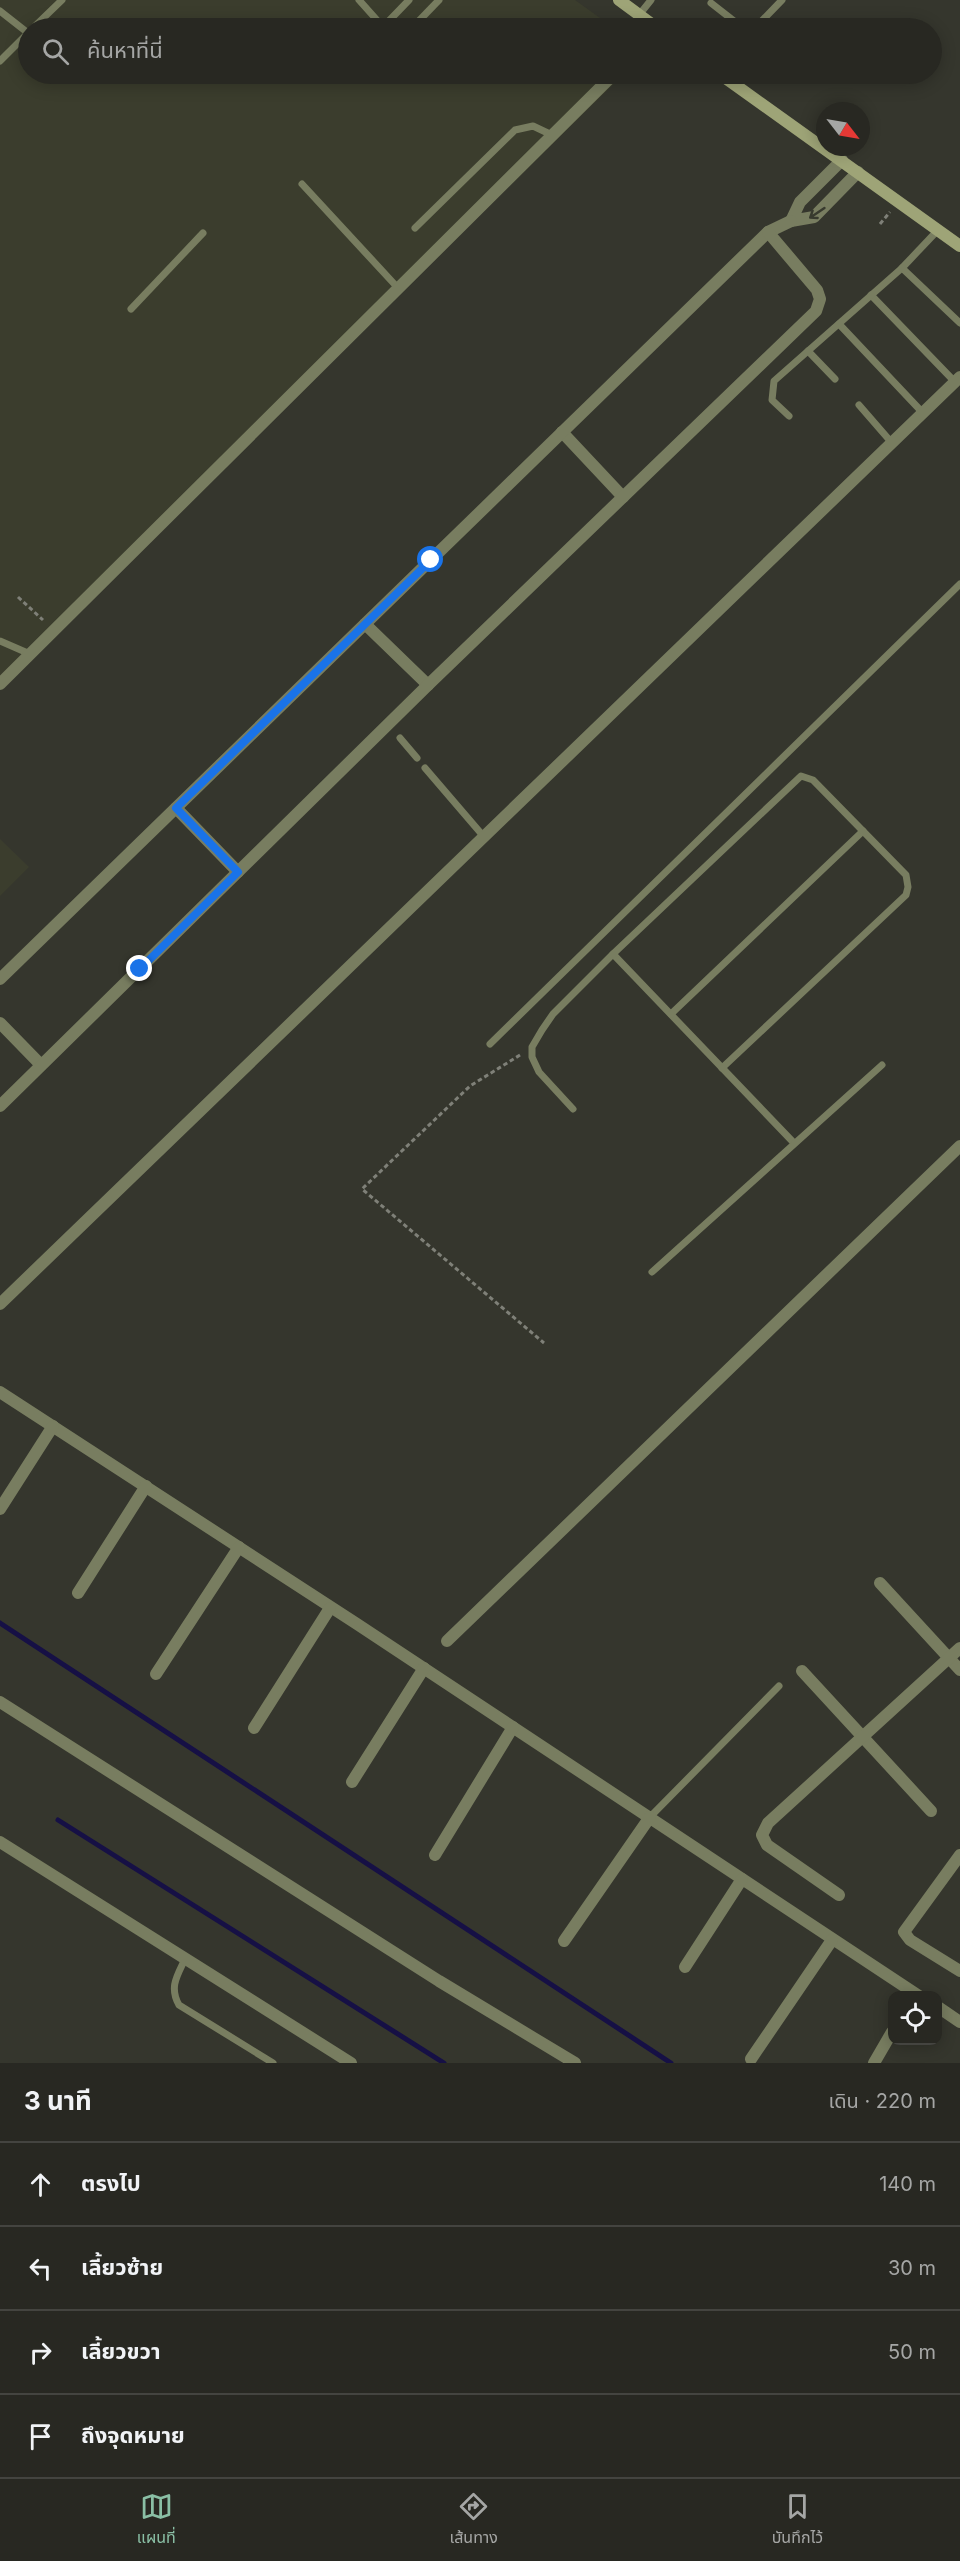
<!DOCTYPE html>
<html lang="th">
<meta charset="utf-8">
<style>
body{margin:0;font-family:Inter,"Noto Sans Thai",sans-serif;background:#30302a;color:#f1f3f6}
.controls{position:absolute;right:18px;bottom:18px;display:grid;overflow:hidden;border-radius:12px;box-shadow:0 3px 15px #0003}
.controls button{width:54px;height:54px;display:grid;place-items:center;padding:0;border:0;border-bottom:2px solid #444440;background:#282822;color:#f1f3f6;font:30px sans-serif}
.compass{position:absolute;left:816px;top:102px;width:54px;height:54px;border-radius:50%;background:#282822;box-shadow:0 3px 15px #0003;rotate:121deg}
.stop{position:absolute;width:18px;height:18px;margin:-14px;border:4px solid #1a73e8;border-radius:50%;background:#fff}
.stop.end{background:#1a73e8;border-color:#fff;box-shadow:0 2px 6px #0008}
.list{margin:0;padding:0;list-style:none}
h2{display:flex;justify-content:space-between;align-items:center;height:78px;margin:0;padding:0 24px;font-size:26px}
h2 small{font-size:20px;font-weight:400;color:#a5a6a5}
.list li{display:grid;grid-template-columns:39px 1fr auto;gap:18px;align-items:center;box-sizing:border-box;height:84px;padding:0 24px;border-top:2px solid #444440}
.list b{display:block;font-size:22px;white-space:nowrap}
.list em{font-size:20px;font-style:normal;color:#a5a6a5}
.icon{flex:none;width:33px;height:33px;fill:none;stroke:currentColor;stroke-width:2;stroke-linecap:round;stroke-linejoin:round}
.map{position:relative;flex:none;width:960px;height:2063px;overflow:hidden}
.search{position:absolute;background:#282822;box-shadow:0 3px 15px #0003;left:18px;right:18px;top:18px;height:66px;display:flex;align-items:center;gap:15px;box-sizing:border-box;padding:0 21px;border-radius:33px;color:#a5a6a5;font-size:22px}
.sheet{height:414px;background:#282822}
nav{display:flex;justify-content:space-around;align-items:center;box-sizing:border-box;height:84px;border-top:2px solid #444440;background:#282822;font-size:16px;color:#a5a6a5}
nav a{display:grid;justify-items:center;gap:3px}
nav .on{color:#8abfa5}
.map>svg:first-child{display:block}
</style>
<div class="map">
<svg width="960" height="2063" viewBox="0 0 960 2063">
<rect width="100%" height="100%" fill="#35362d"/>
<!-- built -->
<g fill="#3b3d2d">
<polygon points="0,0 575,0 614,28 28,28 28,74 624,74 0,686"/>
<polygon points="0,839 29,867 0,896"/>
</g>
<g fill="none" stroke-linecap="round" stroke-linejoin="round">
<!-- stream -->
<g stroke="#161045" stroke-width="5">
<polyline points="0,1623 671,2063"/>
<polyline points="58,1820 444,2063"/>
</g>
<!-- path -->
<g stroke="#7f8078" stroke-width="3" stroke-dasharray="4.5 3" stroke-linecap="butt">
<polyline points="880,224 890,212"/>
<polyline points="18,597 43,620"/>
<polyline points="520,1055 470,1086 362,1189 544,1343"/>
</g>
<!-- lane -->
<g stroke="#787d60" stroke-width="7">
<polyline points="359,0 384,28"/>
<polyline points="711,3 743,28"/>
<polyline points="0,11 28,33"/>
<polyline points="639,15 651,0"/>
<polyline points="383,27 409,0"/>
<polyline points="33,28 62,0"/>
<polyline points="412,28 439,0"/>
<polyline points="755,28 782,0"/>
<polyline points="0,61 28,33"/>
<polyline points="302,184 398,288"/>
<polyline points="415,228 515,130 533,126 552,135"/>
<polyline points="902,268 938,230"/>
<polyline points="871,295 955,382"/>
<polyline points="131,309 203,233"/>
<polyline points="839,324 923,413"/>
<polyline points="808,351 835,379"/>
<polyline points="859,405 892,443"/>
<polyline points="789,416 772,400 774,381 902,268 960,323"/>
<polyline points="0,641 30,654"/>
<polyline points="400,738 417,758"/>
<polyline points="425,768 485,838"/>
<polyline points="613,954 794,1143"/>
<polyline points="671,1014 863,831"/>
<polyline points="490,1044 960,584"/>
<polyline points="573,1109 539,1072 532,1057 532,1047 542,1030 553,1014 613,954 801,776 813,780 906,875 908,887 906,895 722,1068"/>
<polyline points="652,1272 882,1065"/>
<polyline points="650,1817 779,1686"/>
<path d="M185,1959c-8,17 -16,28 -6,46l94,58"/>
</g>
<!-- street -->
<g stroke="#787d60" stroke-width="12">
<polyline points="842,160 800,202 791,221 814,217 858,172"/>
<polyline points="562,432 623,497"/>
<polyline points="365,624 428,685"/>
<polyline points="0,684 614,74"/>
<polyline points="176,808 238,872"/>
<polyline points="0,979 768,232 791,221"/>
<polyline points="0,1023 41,1065"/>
<polyline points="0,1106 428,685 816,311 820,299 817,290 768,232"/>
<polyline points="0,1304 960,377"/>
<polyline points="0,1392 357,1624 919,1996"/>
<polyline points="0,1509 53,1426"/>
<polyline points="880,1583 960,1670"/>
<polyline points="78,1593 146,1486"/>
<polyline points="447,1641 960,1146"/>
<polyline points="802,1671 931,1811"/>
<polyline points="156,1674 239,1547"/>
<polyline points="0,1702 439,1981 575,2063"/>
<polyline points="254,1728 330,1608"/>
<polyline points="352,1782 424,1668"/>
<polyline points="0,1842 351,2063"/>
<polyline points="435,1855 513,1727"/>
<polyline points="960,1855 904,1932 910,1940 960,1971"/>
<polyline points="839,1895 767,1845 762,1835 768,1823 960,1648"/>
<polyline points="564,1941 650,1817"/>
<polyline points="685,1967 742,1879"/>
<polyline points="938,2007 960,2022"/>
<polyline points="751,2059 832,1940"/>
<polyline points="874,2063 892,2032"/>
</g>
<!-- secondary -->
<g stroke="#9ea477" stroke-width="12">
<polyline points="619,0 657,28"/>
<polyline points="720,74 960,246"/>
</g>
</g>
<!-- one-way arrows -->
<defs><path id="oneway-shaft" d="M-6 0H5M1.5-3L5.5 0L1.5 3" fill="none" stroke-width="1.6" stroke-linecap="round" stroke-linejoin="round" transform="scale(1.5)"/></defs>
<use stroke="#383a2e" href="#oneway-shaft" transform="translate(817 213) rotate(146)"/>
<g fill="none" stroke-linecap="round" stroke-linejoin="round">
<!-- route -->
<polyline stroke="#1a73e8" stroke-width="8" points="140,969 238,872 176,808 431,560"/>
</g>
</svg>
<div class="controls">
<button><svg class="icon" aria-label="locate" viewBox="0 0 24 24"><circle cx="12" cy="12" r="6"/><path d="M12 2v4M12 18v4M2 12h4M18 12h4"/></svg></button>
</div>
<svg class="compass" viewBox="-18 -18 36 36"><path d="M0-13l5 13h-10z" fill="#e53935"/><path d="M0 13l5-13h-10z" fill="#a5a6a5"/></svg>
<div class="stop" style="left:431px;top:560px"></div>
<div class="stop end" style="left:140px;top:969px"></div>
<div class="search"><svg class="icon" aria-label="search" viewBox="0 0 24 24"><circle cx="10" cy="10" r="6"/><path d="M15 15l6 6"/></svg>ค้นหาที่นี่</div>
</div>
<section class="sheet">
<h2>3 นาที<small>เดิน · 220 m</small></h2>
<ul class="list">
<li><svg class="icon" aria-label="ahead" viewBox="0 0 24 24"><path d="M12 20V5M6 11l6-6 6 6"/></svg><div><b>ตรงไป</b></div><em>140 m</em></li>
<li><svg class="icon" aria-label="left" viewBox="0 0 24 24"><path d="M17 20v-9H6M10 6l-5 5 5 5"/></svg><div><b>เลี้ยวซ้าย</b></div><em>30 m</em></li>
<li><svg class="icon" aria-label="right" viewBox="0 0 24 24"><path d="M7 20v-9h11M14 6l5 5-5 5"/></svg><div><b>เลี้ยวขวา</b></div><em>50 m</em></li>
<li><svg class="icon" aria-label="arrive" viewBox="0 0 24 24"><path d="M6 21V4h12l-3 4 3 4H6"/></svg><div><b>ถึงจุดหมาย</b></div></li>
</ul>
</section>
<nav>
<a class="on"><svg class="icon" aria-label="map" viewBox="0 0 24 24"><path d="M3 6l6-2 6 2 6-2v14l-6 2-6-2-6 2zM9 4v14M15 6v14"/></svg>แผนที่</a>
<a><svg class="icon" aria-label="directions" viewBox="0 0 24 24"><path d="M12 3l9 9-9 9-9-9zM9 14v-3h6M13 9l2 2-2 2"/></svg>เส้นทาง</a>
<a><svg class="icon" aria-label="saved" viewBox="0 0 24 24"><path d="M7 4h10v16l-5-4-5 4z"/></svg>บันทึกไว้</a>
</nav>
